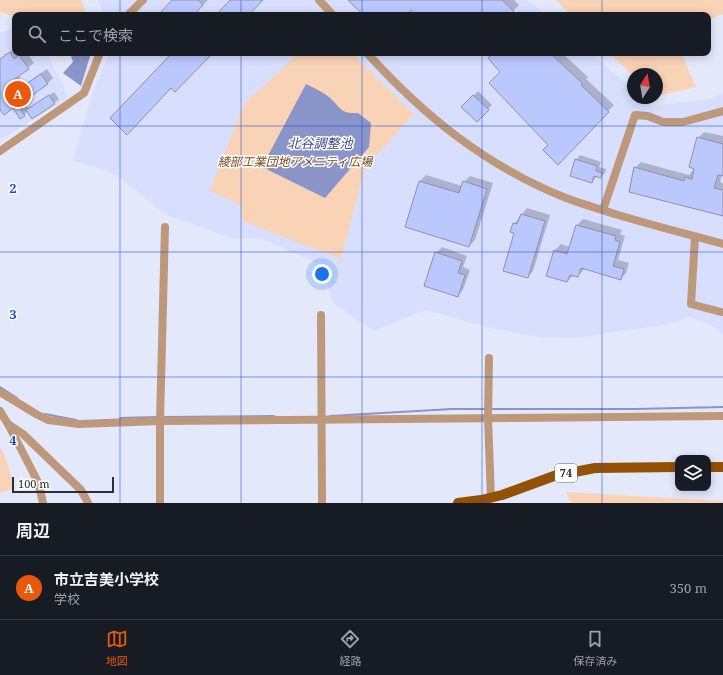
<!DOCTYPE html>
<html lang="ja">
<meta charset="utf-8">
<style>
body{margin:0;font-family:"Noto Serif","Noto Sans JP",serif;background:#242831;color:#f1f3f6}
.controls{position:absolute;right:12px;bottom:12px;display:grid;overflow:hidden;border-radius:8px;box-shadow:0 2px 10px #0003}
.controls button{width:36px;height:36px;display:grid;place-items:center;padding:0;border:0;border-bottom:1px solid #363941;background:#171b24;color:#f1f3f6;font:20px sans-serif}
.compass{position:absolute;left:627px;top:68px;width:36px;height:36px;border-radius:50%;background:#171b24;box-shadow:0 2px 10px #0003;rotate:11deg}
.scale{position:absolute;left:12px;bottom:10px;width:102px;box-sizing:border-box;padding-left:4px;border:2px solid #2c2e37;border-top:0;font-size:11px;line-height:14px;white-space:nowrap;color:#2c2e37;-webkit-text-stroke:3px #fff;paint-order:stroke}
.you{position:absolute;left:322px;top:274px;width:14px;height:14px;margin:-10px;border:3px solid #fff;border-radius:50%;background:#1a73e8;box-shadow:0 0 0 6px #1a73e833}
.badge{display:grid;place-items:center;width:26px;height:26px;border-radius:50%;background:#ea580c;color:#fff;font-size:13px;font-weight:700}
.pin{position:absolute;translate:-50% -50%;border:2px solid #fff;box-shadow:0 1px 4px #0006}
.list{margin:0;padding:0;list-style:none}
h2{display:flex;justify-content:space-between;align-items:center;height:52px;margin:0;padding:0 16px;font-size:17px}
h2 small{font-size:13px;font-weight:400;color:#9ea1a6}
.list li{display:grid;grid-template-columns:26px 1fr auto;gap:12px;align-items:center;box-sizing:border-box;height:64px;padding:0 16px;border-top:1px solid #363941}
.list b{display:block;font-size:15px;white-space:nowrap}
.list p{margin:0;font-size:13px;white-space:nowrap;color:#9ea1a6}
.list em{font-size:13px;font-style:normal;color:#9ea1a6}
.icon{flex:none;width:22px;height:22px;fill:none;stroke:currentColor;stroke-width:2;stroke-linecap:round;stroke-linejoin:round}
.map{position:relative;flex:none;width:723px;height:503px;overflow:hidden}
.search{position:absolute;background:#171b24;box-shadow:0 2px 10px #0003;left:12px;right:12px;top:12px;height:44px;display:flex;align-items:center;gap:10px;box-sizing:border-box;padding:0 14px;border-radius:8px;color:#9ea1a6;font-size:15px}
.sheet{height:116px;background:#171b24}
nav{display:flex;justify-content:space-around;align-items:center;box-sizing:border-box;height:56px;border-top:1px solid #363941;background:#171b24;font-size:11px;color:#9ea1a6}
nav a{display:grid;justify-items:center;gap:2px}
nav .on{color:#ea580c}
.map>svg:first-child{display:block}
</style>
<div class="map">
<svg width="723" height="503" viewBox="0 0 723 503">
<rect width="100%" height="100%" fill="#e4e8fb"/>
<!-- built -->
<g fill="#d8dffe">
<polygon points="98,0 528,0 546,15 104,15"/>
<polygon points="15,29 15,53 47,53 64,87 67,98 0,140 0,32"/>
<polygon points="109,53 591,53 633,90 633,98 642,98 652,106 704,100 723,94 723,335 715,327 691,317 664,325 628,330 582,337 543,338 491,328 425,310 374,331 333,303 322,265 262,239 232,238 166,215 132,187 108,171 73,161 90,101"/>
</g>
<!-- green -->
<g fill="#f9d3b5">
<polygon points="0,0 81,0 87,15 15,15 15,17 0,12"/>
<polygon points="556,0 723,0 723,14 708,20 708,15 571,15"/>
<polygon points="299,53 352,53 414,114 365,168 341,259 243,221 241,205 210,191 244,104"/>
<polygon points="610,53 681,53 696,87 657,96 657,74 633,74 633,76"/>
<polygon points="0,448 4,453 15,488 0,493"/>
<polygon points="566,492 723,501 723,503 571,503"/>
</g>
<!-- water -->
<g fill="#8994c8">
<polygon points="74,53 91,53 81,86 63,73 73,62 71,56"/>
<path d="M306,84c8,4 17,8 23,13 12,10 10,17 29,16l13,10 -2,24 -44,51 -63,-31z"/>
</g>
<!-- shadow -->
<g fill="#0003">
<polygon points="173,0 208,0 193,15 159,15"/>
<polygon points="349,0 514,0 519,5 512,12 515,15 417,15 411,9 405,14 406,15 364,15"/>
<polygon points="15,48 15,53 27,53 34,63 18,75 24,85 47,69 53,78 47,84 23,100 29,109 54,92 59,99 54,103 28,111 24,115 13,107 0,108 0,59"/>
<polygon points="463,53 469,53 466,56"/>
<polygon points="495,53 562,53 588,77 586,79 614,105 558,163 550,145 501,72"/>
<polygon points="478,91 492,105 477,121 462,107"/>
<polygon points="704,132 723,136 723,175 722,175 720,182 723,183 723,215 635,168 641,162 689,175 692,171 695,172 698,138"/>
<polygon points="580,155 601,162 599,167 606,169 605,173 601,177 597,176 592,182 576,160"/>
<polygon points="426,175 462,186 464,182 470,176 493,183 475,240 469,246 406,227 420,181"/>
<polygon points="527,208 550,215 533,271 528,277 515,233 514,224"/>
<polygon points="583,219 622,230 620,234 625,236 618,260 629,263 626,273 620,279 585,268 578,276 574,275 567,281 547,275 555,250 561,244 570,247 577,225"/>
<polygon points="442,247 467,256 463,267 470,270 463,290 457,296 436,253"/>
</g>
<g fill="none" stroke-linecap="round" stroke-linejoin="round">
<!-- stream -->
<g stroke="#8994c8" stroke-width="2">
<polyline points="0,387 17,398"/>
<polyline points="490,409 635,409 723,407"/>
<polyline points="45,414 76,420"/>
<polyline points="330,416 452,409 486,409"/>
<polyline points="162,417 274,416"/>
<polyline points="120,418 158,417"/>
</g>
</g>
<!-- building -->
<g fill="#bbc8fe" stroke="#8d92a7">
<polygon points="172,0 198,0 203,5 194,15 158,15"/>
<polygon points="230,0 263,0 249,15 216,15"/>
<polygon points="348,0 502,0 514,11 510,15 416,15 411,10 406,15 363,15"/>
<polygon points="10,52 14,59 19,55 29,69 12,81 18,90 41,74 48,84 18,105 25,116 20,119 13,108 4,115 0,110 0,59"/>
<polygon points="172,53 213,53 175,92 171,88 127,135 110,118"/>
<polygon points="494,53 550,53 583,84 581,85 609,112 558,165 543,150 548,145 489,83 500,72 488,58"/>
<polygon points="49,95 55,104 32,119 26,110"/>
<polygon points="473,95 489,110 477,122 461,107"/>
<polygon points="697,137 723,144 723,176 718,175 714,188 723,190 723,216 629,192 634,167 684,181 685,177 692,179 694,169 689,167"/>
<polygon points="575,159 597,166 596,171 602,173 601,178 594,176 592,183 570,176"/>
<polygon points="419,181 459,193 463,181 487,189 469,247 405,227"/>
<polygon points="521,214 545,221 528,278 503,271 514,233 510,232 513,223 517,224"/>
<polygon points="576,225 616,236 615,240 620,242 613,266 624,269 621,280 581,268 578,277 570,275 567,282 546,276 554,250 567,254"/>
<polygon points="435,252 462,261 458,273 465,275 458,297 424,286"/>
</g>
<g fill="none" stroke-linecap="round" stroke-linejoin="round">
<!-- minor -->
<g stroke="#be987a" stroke-width="8">
<polyline points="319,0 333,15"/>
<polyline points="128,15 143,0"/>
<path d="M367,53c57,63 119,113 199,145 16,6 33,11 49,16 36,11 72,20 108,30"/>
<polyline points="0,151 84,93 100,53"/>
<polyline points="603,210 635,115 648,116 663,122 683,122 723,111"/>
<polyline points="695,237 691,304 721,312"/>
<polyline points="321,315 322,503"/>
<polyline points="489,358 488,418 491,498"/>
<polyline points="0,392 36,414 48,420 79,424 160,421 723,416"/>
<polyline points="0,411 8,424 38,482 43,503"/>
<polyline points="8,424 23,434 81,490 88,503"/>
<polyline points="160,503 160,421 165,227"/>
</g>
<!-- major -->
<g stroke="#945105" stroke-width="10">
<polyline points="708,467 723,467"/>
<polyline points="458,503 481,500 502,495 554,476 595,468 678,467"/>
</g>
</g>
<!-- grid -->
<path fill="none" stroke="#1d4ed8" stroke-width="1" stroke-opacity="0.55" d="M120,0v15M241,0v15M362,0v15M482,0v15M602,0v15M120,53v450M241,53v450M362,53v450M482,53v450M602,53v450M0,126h723M0,252h723M0,377h723"/>
<g text-anchor="middle" stroke-width="3" stroke-linejoin="round" paint-order="stroke">
<!-- shield labels -->
<rect fill="#fff" stroke="#6b6d73" stroke-width="1" x="555" y="464" width="22" height="18" rx="3"/>
<g font-size="11" font-weight="bold" fill="#2c2e37">
<text x="566" y="477">74</text>
</g>
<!-- park labels -->
<g font-size="12" font-style="italic" fill="#75461b" stroke="#fff">
<text x="295" y="166">綾部工業団地アメニティ広場</text>
</g>
<!-- water labels -->
<g font-size="13" font-style="italic" fill="#3e4789" stroke="#fff">
<text x="320" y="148">北谷調整池</text>
</g>
</g>
<g font-size="13" text-anchor="middle" font-weight="bold" fill="#1d4ed8" stroke="#fff" stroke-width="3" stroke-linejoin="round" paint-order="stroke">
<text x="13" y="193">2</text>
<text x="13" y="319">3</text>
<text x="13" y="445">4</text>
</g>
</svg>
<div class="controls">
<button><svg class="icon" aria-label="layers" viewBox="0 0 24 24"><path d="M12 4l9 5-9 5-9-5zM3 14l9 5 9-5"/></svg></button>
</div>
<svg class="compass" viewBox="-18 -18 36 36"><path d="M0-13l5 13h-10z" fill="#e53935"/><path d="M0 13l5-13h-10z" fill="#9ea1a6"/></svg>
<div class="scale">100 m</div>
<div class="you"></div>
<div class="pin badge" style="left:18px;top:94px">A</div>
<div class="search"><svg class="icon" aria-label="search" viewBox="0 0 24 24"><circle cx="10" cy="10" r="6"/><path d="M15 15l6 6"/></svg>ここで検索</div>
</div>
<section class="sheet">
<h2>周辺<small></small></h2>
<ul class="list">
<li><span class="badge">A</span><div><b>市立吉美小学校</b><p>学校</p></div><em>350 m</em></li>
</ul>
</section>
<nav>
<a class="on"><svg class="icon" aria-label="map" viewBox="0 0 24 24"><path d="M3 6l6-2 6 2 6-2v14l-6 2-6-2-6 2zM9 4v14M15 6v14"/></svg>地図</a>
<a><svg class="icon" aria-label="directions" viewBox="0 0 24 24"><path d="M12 3l9 9-9 9-9-9zM9 14v-3h6M13 9l2 2-2 2"/></svg>経路</a>
<a><svg class="icon" aria-label="saved" viewBox="0 0 24 24"><path d="M7 4h10v16l-5-4-5 4z"/></svg>保存済み</a>
</nav>
